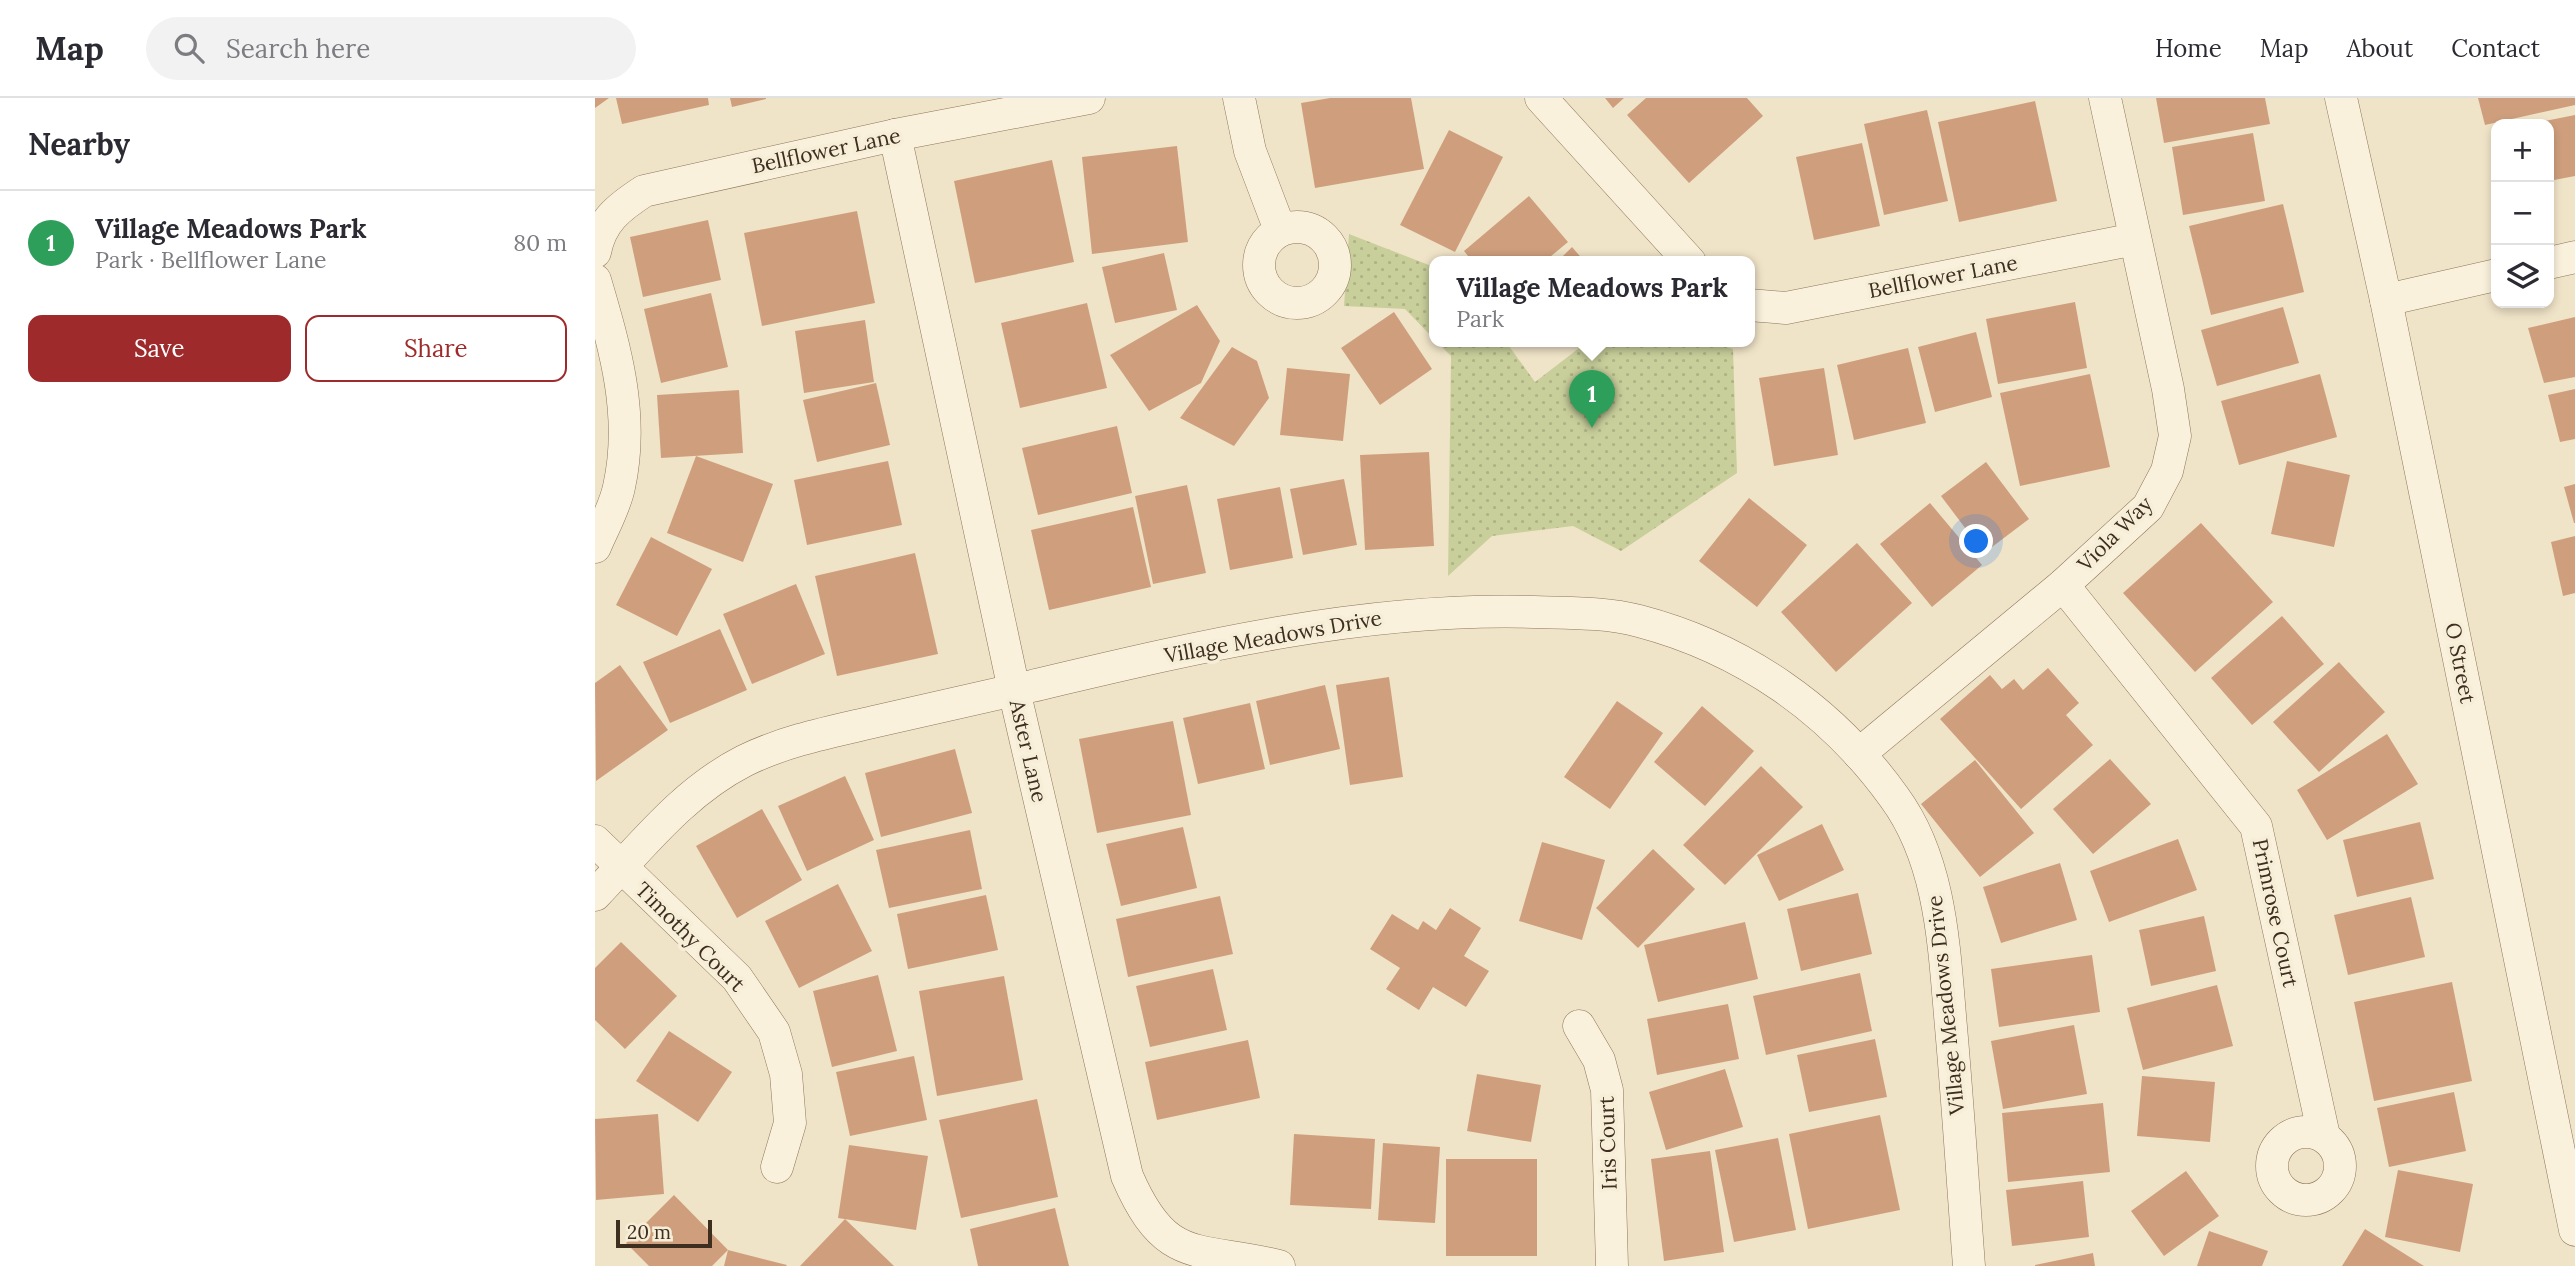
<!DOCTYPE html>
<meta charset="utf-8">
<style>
body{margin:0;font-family:Lora,serif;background:#f2f2f3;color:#2b2b33}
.controls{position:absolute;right:21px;top:21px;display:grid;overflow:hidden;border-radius:14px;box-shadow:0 4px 10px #0003}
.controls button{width:63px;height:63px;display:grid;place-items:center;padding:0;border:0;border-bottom:2px solid #e1e1e2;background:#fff;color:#2b2b33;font:35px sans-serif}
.scale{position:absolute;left:21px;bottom:18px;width:96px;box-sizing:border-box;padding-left:7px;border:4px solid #3d2e20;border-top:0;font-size:19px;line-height:24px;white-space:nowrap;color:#3d2e20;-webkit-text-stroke:5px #f7eed8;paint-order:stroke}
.you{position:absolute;left:1382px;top:444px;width:24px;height:24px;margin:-18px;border:5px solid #fff;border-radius:50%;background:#1a73e8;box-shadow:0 0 0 10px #1a73e833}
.badge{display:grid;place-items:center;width:46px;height:46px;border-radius:50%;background:#9e2a2b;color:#fff;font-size:23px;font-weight:700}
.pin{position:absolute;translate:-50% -58px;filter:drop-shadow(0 2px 4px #0008)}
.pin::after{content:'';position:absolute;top:37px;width:24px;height:21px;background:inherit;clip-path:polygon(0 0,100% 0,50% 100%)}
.popup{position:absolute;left:834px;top:158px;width:326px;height:91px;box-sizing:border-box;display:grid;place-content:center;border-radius:14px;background:#fff;filter:drop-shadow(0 2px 5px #0005);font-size:23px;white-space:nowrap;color:#7c7c81}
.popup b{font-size:26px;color:#2b2b33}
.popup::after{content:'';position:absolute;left:50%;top:100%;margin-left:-14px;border:14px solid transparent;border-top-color:#fff}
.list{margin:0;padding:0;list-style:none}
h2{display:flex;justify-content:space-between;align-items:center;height:91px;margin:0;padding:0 28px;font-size:30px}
h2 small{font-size:23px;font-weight:400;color:#7c7c81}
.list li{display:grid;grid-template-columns:46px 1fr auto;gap:21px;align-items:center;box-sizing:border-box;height:105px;padding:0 28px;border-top:2px solid #e1e1e2}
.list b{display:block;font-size:26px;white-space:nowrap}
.list p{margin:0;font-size:23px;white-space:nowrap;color:#7c7c81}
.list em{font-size:23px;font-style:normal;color:#7c7c81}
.actions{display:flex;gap:14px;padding:21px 28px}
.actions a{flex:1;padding:16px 0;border:2px solid #9e2a2b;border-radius:14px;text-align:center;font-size:24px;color:#9e2a2b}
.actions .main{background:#9e2a2b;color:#fff}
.icon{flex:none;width:38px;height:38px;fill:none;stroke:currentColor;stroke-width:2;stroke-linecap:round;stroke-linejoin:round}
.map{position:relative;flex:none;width:1980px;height:1168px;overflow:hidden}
header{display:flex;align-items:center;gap:42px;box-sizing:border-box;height:98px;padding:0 35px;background:#fff;border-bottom:2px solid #e1e1e2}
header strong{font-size:33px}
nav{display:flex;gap:38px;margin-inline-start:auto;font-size:24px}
.search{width:490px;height:63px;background:#f2f2f3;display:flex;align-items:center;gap:18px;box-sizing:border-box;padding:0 24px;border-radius:38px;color:#7c7c81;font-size:26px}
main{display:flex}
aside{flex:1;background:#fff}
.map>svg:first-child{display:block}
</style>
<header>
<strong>Map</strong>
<div class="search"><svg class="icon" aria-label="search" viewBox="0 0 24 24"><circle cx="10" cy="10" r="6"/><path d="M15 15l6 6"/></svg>Search here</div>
<nav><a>Home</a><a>Map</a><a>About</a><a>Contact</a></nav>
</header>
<main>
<aside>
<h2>Nearby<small></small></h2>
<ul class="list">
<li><span class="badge" style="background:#2e9e5b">1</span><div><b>Village Meadows Park</b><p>Park · Bellflower Lane</p></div><em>80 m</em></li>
</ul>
<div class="actions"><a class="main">Save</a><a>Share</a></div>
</aside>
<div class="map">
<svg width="1980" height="1168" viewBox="0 0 1980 1168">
<defs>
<pattern id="park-dots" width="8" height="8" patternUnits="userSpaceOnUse" patternTransform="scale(1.75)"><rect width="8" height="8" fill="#c9cf9b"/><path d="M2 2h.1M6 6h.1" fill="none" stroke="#aeb285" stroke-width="1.8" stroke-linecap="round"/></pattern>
</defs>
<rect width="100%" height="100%" fill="#f0e4c8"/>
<!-- park -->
<g fill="url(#park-dots)">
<polygon points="754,136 839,169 839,241 810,211 749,208"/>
<polygon points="842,244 911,244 940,284 992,244 1113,244 1138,251 1142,375 1026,453 978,428 897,438 853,478 856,258"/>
</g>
<!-- building -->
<g fill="#cf9f7d">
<polygon points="0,0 14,0 0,10"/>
<polygon points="21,0 113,0 114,7 27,26"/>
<polygon points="135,0 171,0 171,1 137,9"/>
<polygon points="735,0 816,0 829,71 720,90 706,5"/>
<polygon points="1010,0 1029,0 1018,10"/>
<polygon points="1051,0 1152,0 1168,18 1094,85 1032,17"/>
<polygon points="1561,0 1670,0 1675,26 1569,45"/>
<polygon points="1883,0 1980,0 1980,7 1890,27"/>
<polygon points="1440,3 1462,103 1364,124 1343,24"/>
<polygon points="1332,12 1353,103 1289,117 1269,26"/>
<polygon points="1980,17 1980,78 1954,83 1954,26 1940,25"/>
<polygon points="854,32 908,59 860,154 805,127"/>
<polygon points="1658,35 1670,103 1588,117 1577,49"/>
<polygon points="1267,45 1285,128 1219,142 1201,59"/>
<polygon points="582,48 593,144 497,156 487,59"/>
<polygon points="457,62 479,164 380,185 359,83"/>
<polygon points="934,98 973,144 949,164 878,164 869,153"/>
<polygon points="1688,106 1709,194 1616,217 1594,128"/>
<polygon points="262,113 280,205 167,228 149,135"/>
<polygon points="113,122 126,182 48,199 35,139"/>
<polygon points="977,149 990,164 962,164"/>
<polygon points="569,155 582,212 520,225 507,169"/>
<polygon points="116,195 133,269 66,285 49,211"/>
<polygon points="1480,204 1492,270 1403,286 1391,221"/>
<polygon points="492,205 512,290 425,310 406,225"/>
<polygon points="602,207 625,243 606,285 554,313 515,257"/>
<polygon points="1688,209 1704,265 1622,288 1606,232"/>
<polygon points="799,214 837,271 785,307 746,250"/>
<polygon points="1980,219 1980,279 1949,285 1933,230"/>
<polygon points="270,222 279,284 209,295 200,233"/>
<polygon points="1381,234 1397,299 1340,314 1323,249"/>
<polygon points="637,249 662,263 674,300 639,348 585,320"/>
<polygon points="1313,250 1331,325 1259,342 1242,267"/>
<polygon points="692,270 755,276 748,343 685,337"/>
<polygon points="1229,270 1243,357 1179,368 1164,280"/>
<polygon points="1495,276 1515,369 1425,388 1405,295"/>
<polygon points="1725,276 1742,339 1644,367 1626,303"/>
<polygon points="281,285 295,347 222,364 208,302"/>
<polygon points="1980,291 1980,341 1965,344 1953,297"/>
<polygon points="144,292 148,355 66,360 62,297"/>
<polygon points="522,328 537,395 443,417 427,350"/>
<polygon points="834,354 839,448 770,452 765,357"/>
<polygon points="101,358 178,386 148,464 72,435"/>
<polygon points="293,363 307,427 212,447 199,382"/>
<polygon points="1692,363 1755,377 1739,449 1676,436"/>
<polygon points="1391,364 1434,421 1389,455 1346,398"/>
<polygon points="749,381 762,447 708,457 695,391"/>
<polygon points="1980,386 1980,425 1979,425 1969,389"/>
<polygon points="592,387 611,475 558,486 540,398"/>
<polygon points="685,389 698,460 635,472 622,401"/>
<polygon points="1154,400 1212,447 1162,509 1104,463"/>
<polygon points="1335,405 1387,467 1337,509 1285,446"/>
<polygon points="538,409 556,489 454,512 436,432"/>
<polygon points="1606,425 1678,504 1600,574 1528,495"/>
<polygon points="1980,438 1980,495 1968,498 1956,444"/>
<polygon points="56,439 117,471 82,538 21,507"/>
<polygon points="1262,445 1317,505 1241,574 1186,514"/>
<polygon points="320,455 343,556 242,578 220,478"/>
<polygon points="201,486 230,556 157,586 128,516"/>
<polygon points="1687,518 1729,566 1657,627 1616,580"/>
<polygon points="125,531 152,592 75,625 48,564"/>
<polygon points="1744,564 1790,614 1724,674 1678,624"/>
<polygon points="25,567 73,632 1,683 0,585"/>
<polygon points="1453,570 1484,605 1471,617 1498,647 1426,711 1345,621 1395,577 1407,591 1419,581 1428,592"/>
<polygon points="794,579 808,679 755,687 741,587"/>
<polygon points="730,587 745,651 675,667 661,603"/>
<polygon points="1022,603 1068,635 1015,711 969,679"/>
<polygon points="655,605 670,671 603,686 588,620"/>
<polygon points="1107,608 1159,653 1110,708 1059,664"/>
<polygon points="578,623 596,717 502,735 484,641"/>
<polygon points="1792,636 1823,686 1732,742 1702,692"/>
<polygon points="360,651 377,715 286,739 270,675"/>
<polygon points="1515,661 1556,706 1498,756 1458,711"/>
<polygon points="1380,662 1439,735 1385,779 1326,706"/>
<polygon points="1166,668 1208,709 1130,787 1088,747"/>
<polygon points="250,678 279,742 212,773 183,708"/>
<polygon points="167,711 207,782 142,820 101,748"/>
<polygon points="1825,724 1839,781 1762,799 1748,742"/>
<polygon points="1227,726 1249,772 1184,803 1162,757"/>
<polygon points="588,729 602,790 526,808 511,746"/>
<polygon points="375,732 387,791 294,810 281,752"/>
<polygon points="1583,741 1602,792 1514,824 1495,773"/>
<polygon points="947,744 1010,762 987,842 924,823"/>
<polygon points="1058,751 1100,791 1043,850 1001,810"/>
<polygon points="1465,765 1482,822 1406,845 1388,789"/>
<polygon points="243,786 277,853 204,890 170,823"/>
<polygon points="1263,795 1277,856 1206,873 1192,811"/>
<polygon points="391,797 403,852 313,871 302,816"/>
<polygon points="625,798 638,856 533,879 521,821"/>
<polygon points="1816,799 1830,859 1753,877 1739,817"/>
<polygon points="855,810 886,830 869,858 894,873 871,909 838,889 824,912 791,891 805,870 775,851 797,816 823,832 828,823 841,832"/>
<polygon points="1609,818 1621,873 1556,888 1544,832"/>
<polygon points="1150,824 1163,881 1063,904 1049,847"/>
<polygon points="26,844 82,898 30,951 0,922 0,870"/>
<polygon points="1497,857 1505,914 1404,929 1396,871"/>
<polygon points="618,871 632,932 555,949 541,888"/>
<polygon points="1265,875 1277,933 1171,957 1158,898"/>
<polygon points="283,877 302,953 237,969 218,893"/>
<polygon points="409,878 428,982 342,998 324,893"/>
<polygon points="1857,884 1877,983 1779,1003 1759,904"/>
<polygon points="1622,887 1638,948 1548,972 1532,910"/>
<polygon points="1133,906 1144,961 1062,977 1052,921"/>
<polygon points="1479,927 1492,996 1408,1011 1396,943"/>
<polygon points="74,933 137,974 103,1024 41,983"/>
<polygon points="1280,941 1292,999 1214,1014 1202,957"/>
<polygon points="653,942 665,1000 562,1022 550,964"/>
<polygon points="319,958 332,1022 255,1038 241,974"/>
<polygon points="1130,971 1148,1029 1071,1052 1054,994"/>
<polygon points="882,976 946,987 936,1044 872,1033"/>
<polygon points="1547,978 1620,984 1615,1044 1542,1038"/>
<polygon points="1859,994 1871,1053 1794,1069 1782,1010"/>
<polygon points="442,1001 463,1099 366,1120 344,1022"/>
<polygon points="1508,1005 1515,1074 1413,1084 1407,1015"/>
<polygon points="63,1016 69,1096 1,1102 0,1021"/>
<polygon points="1285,1017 1305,1112 1213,1131 1194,1036"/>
<polygon points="699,1036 780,1041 776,1111 695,1107"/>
<polygon points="1183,1040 1201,1132 1139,1144 1120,1052"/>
<polygon points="788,1045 845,1049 840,1125 783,1122"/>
<polygon points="254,1047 333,1058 321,1132 243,1120"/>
<polygon points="1115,1053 1129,1154 1069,1163 1056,1061"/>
<rect x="851" y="1061" width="91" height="97"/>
<polygon points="1803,1072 1878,1086 1865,1154 1790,1139"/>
<polygon points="1591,1073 1624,1118 1569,1158 1536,1113"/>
<polygon points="1488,1083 1494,1139 1417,1148 1411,1092"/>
<polygon points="79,1097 133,1152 117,1168 54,1168 31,1145"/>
<polygon points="460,1110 474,1168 383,1168 375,1131"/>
<polygon points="250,1121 299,1168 205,1168"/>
<polygon points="1770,1131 1829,1168 1747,1168"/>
<polygon points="1614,1133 1673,1153 1667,1168 1602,1168"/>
<polygon points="133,1152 192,1167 191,1168 129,1168"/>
<polygon points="1498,1155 1500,1168 1440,1168 1440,1167"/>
</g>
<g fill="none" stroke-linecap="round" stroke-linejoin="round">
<defs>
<g id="minor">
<polyline points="644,0 655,53 685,132"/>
<polyline points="946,0 1095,164"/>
<polyline points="1746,0 1791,202 1980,1132"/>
<path d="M300,37l119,555 113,486c39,90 69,70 152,90"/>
<circle cx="702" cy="167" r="38"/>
<path d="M0,154c6,-31 23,-44 49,-61l251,-56 194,-37"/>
<polyline points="1954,165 1980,159"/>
<path d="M0,182c20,68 40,135 24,207 -4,20 -16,41 -24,60"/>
<polyline points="1791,202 1901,177"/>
<polyline points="1154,207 1191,210 1540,141"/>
<polyline points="1468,487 1661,728 1729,1038"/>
<polyline points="1264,656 1468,487 1553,409 1572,373 1580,338 1573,291 1510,0"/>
<polyline points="0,743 142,880 179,934 191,976 195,1025 182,1069"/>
<path d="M0,797c46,-48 88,-103 149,-134 40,-20 86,-29 129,-39 53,-12 106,-24 159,-36 165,-39 331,-79 502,-74 34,1 71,0 105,9 103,27 192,88 255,176 48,65 50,152 57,230 7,79 12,159 18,239"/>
<polyline points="984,928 1004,962 1012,992 1017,1168"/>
<circle cx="1711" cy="1068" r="34"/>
</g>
</defs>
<!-- minor casing -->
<use href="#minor" stroke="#8d765c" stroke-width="33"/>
<!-- minor -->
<use href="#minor" stroke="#faf1dc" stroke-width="32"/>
</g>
<g text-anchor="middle" stroke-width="7" stroke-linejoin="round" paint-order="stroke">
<!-- street labels -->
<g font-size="21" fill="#3d2e20" stroke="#f7eed8">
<text transform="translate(231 53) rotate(-12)" y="7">Bellflower Lane</text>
<text transform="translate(1348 179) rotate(-11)" y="7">Bellflower Lane</text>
<text transform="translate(1520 436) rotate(-45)" y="7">Viola Way</text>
<text transform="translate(678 539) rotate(-10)" y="7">Village Meadows Drive</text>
<text transform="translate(1865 565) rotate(79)" y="7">O Street</text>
<text transform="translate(433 653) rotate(77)" y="7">Aster Lane</text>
<text transform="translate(1680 815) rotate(78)" y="7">Primrose Court</text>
<text transform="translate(95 839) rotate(45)" y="7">Timothy Court</text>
<text transform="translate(1351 907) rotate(-96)" y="7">Village Meadows Drive</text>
<text transform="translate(1013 1045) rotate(-92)" y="7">Iris Court</text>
</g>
</g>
</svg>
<div class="controls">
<button>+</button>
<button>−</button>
<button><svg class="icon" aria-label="layers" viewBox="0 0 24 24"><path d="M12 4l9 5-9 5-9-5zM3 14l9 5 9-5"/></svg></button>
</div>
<div class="scale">20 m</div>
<div class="you"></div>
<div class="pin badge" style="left:997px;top:330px;background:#2e9e5b">1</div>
<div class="popup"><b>Village Meadows Park</b>Park</div>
</div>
</main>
